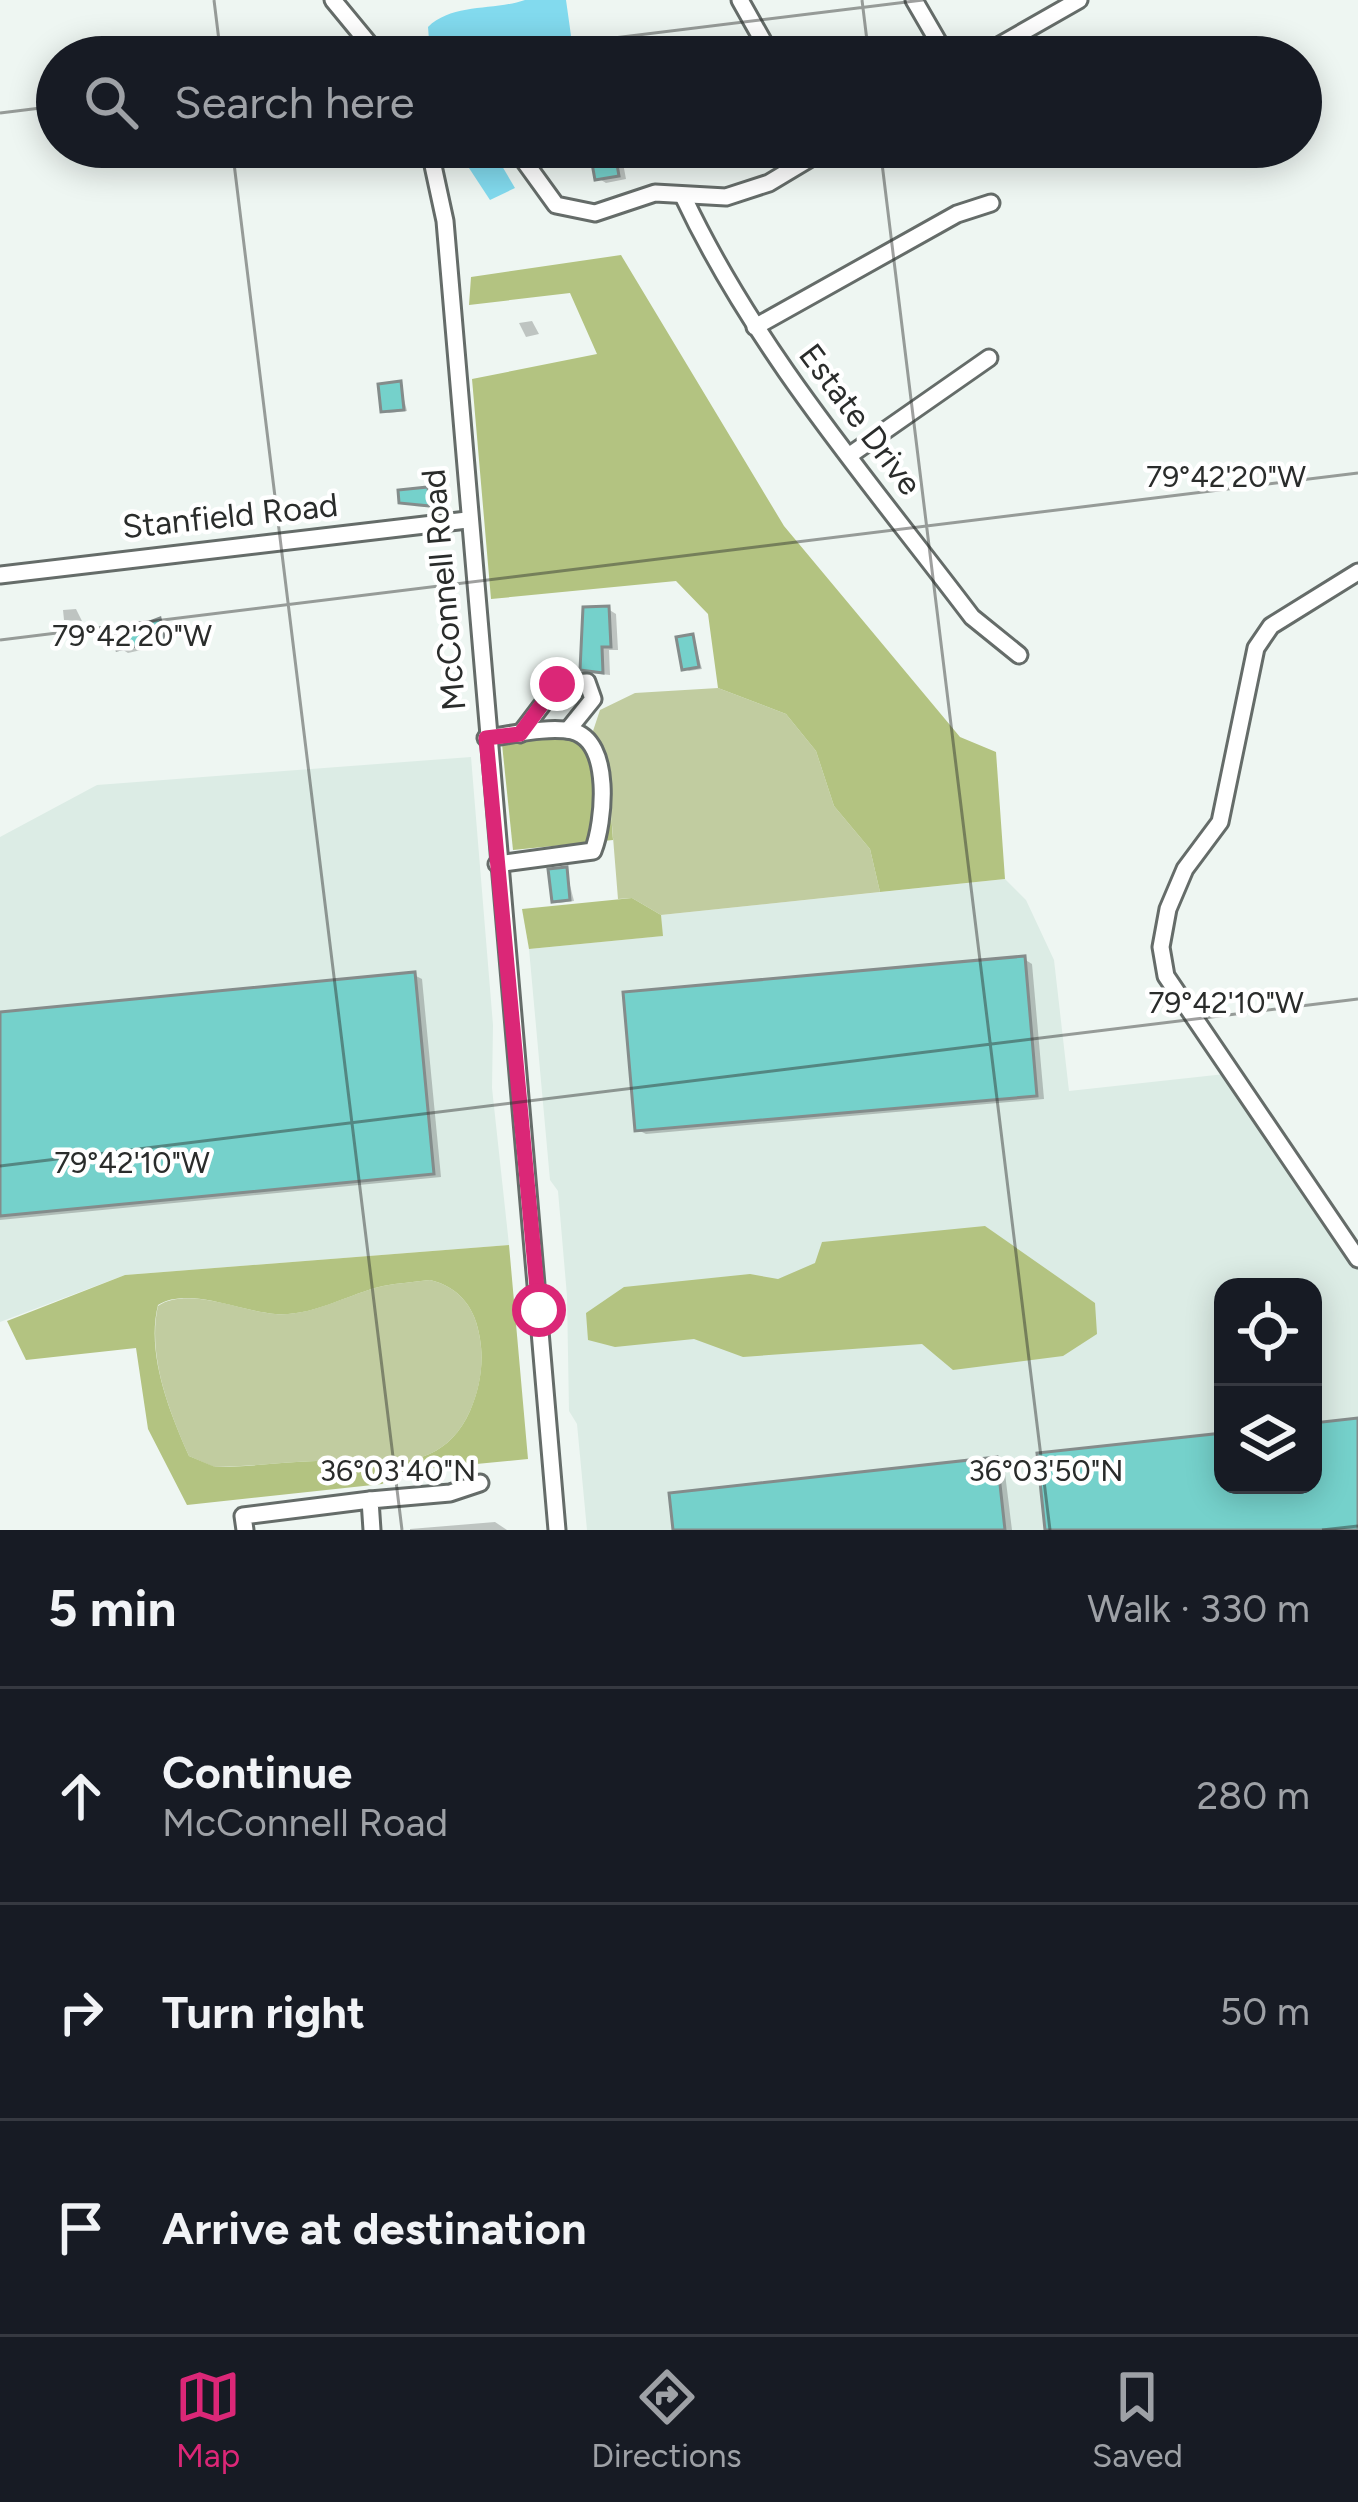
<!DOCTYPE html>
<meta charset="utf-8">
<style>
body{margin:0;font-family:Figtree,sans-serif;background:#242831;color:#f1f3f6}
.controls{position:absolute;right:36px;bottom:36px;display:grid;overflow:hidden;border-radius:24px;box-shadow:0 6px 30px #0003}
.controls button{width:108px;height:108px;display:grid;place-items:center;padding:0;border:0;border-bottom:3px solid #363941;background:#171b24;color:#f1f3f6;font:60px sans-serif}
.stop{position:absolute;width:36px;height:36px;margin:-27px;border:9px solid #db2777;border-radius:50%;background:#fff}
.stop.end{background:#db2777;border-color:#fff;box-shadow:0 3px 12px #0008}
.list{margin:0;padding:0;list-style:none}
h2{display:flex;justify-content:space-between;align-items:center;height:156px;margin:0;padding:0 48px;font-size:51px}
h2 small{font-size:39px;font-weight:400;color:#9ea1a6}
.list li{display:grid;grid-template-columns:78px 1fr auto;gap:36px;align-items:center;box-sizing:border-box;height:216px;padding:0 48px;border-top:3px solid #363941}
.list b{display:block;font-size:45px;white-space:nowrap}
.list p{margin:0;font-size:39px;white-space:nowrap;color:#9ea1a6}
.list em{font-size:39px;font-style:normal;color:#9ea1a6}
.icon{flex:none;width:66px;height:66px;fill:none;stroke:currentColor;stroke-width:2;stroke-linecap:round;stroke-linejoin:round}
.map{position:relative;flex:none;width:1358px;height:1530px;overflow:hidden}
.search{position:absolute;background:#171b24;box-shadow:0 6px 30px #0003;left:36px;right:36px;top:36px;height:132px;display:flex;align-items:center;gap:30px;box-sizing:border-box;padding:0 42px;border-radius:66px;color:#9ea1a6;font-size:45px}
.sheet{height:804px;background:#171b24}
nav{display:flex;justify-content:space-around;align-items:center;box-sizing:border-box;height:168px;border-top:3px solid #363941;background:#171b24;font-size:33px;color:#9ea1a6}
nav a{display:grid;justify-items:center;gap:6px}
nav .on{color:#db2777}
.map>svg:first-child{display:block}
</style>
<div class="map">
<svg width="1358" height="1530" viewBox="0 0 1358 1530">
<rect width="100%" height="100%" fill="#eef6f2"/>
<!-- built -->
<g fill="#dcece5" fill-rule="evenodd">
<polygon points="471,757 493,1025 492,1088 509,1245 125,1275 0,1322 0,837 97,785"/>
<path d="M1005,879l21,21 28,60 15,131 156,-17 133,195v261h-771l-10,-106 -8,-13 -2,-115 -9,-105 -8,-11 -21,-231 133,-13 -1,-21zM1223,1287h90v198h-90z"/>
</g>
<!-- green -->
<g fill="#c1cca0">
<polygon points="718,688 786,714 816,751 834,806 870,849 880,892 661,915 632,898 618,899 609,788 592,734 600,710 635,693"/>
<path d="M430,1280c30,7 46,29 50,59 4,25 0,49 -10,72 -30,67 -93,49 -154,50 -34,1 -67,6 -102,6l-25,-11c-20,-45 -42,-101 -31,-150 30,-20 81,5 117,8 36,3 73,-20 108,-28 15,-3 32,-4 47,-6z"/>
</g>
<!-- forest -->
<g fill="#b3c381" fill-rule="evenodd">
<polygon points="621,255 784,526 960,737 996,752 1005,879 880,892 870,849 834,806 816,751 786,714 718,688 708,614 676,581 491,599 472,379 597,354 570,293 469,305 471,277"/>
<polygon points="592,734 609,788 613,840 513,850 502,744"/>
<polygon points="632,898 661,915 663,936 529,949 522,909"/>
<polygon points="985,1226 1095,1303 1097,1334 1063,1356 953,1370 922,1344 743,1357 694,1339 615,1347 588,1340 586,1313 624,1287 750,1274 778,1279 815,1263 822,1242"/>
<path d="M509,1245l19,214 -124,12 -22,13 -195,21 -39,-76 -12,-81 -110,12 -19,-39 118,-46zM430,1280c30,7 46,29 50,59 4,24 0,49 -10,72 -30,67 -93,49 -154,50 -34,1 -67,6 -101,6l-26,-11c-20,-45 -43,-103 -31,-151 30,-19 81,6 117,9 37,3 73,-20 108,-28 15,-3 32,-4 47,-6z"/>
</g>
<!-- water -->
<g fill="#82daee">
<path d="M525,0h41l8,57h-133l-12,-17 -1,-13c25,-24 65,-16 97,-27z"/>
<polygon points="492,149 515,188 490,200 467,165"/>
</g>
<!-- shadow -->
<g fill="#0003">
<polygon points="581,147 620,147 626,179 606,183 598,178 594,158 582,155"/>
<polygon points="532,321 539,334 526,337 519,323"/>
<polygon points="400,384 407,411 389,413 384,411"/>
<polygon points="427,490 433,507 414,506 414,503"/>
<polygon points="76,609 82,621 64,620 63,610"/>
<polygon points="608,609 616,614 618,650 609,650 610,675 591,673 583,669"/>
<polygon points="160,621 168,626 172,643 128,653 120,648 139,633 138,626"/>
<polygon points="693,638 702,669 689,671 684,668"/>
<polygon points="566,870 574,901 559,903 555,900"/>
<polygon points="1024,959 1032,964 1044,1099 646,1134 638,1130"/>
<polygon points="414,975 422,979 441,1177 0,1220 0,1015"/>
<polygon points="996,1460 1004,1465 1012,1530 676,1530"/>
<polygon points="495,1522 507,1530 410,1530 410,1529"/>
</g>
<!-- building -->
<g fill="#75d1cb" stroke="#848c8b" stroke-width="3">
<polygon points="589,147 614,147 619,176 595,180"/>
<polygon points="401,381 404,410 381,412 378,384"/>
<polygon points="428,487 430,506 399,503 398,490"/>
<polygon points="609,606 611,647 602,647 603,673 580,670 583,607"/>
<polygon points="160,618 165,640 117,650 114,636"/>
<polygon points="693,634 699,667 682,670 676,637"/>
<polygon points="567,867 570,900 552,902 548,869"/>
<polygon points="1025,956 1037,1096 635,1131 623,992"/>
<polygon points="415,972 434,1174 0,1216 0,1012"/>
<polygon points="1358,1418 1358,1530 1045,1530 1037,1453 1223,1433 1223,1485 1313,1485 1313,1423"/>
<polygon points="997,1457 1005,1530 673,1530 669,1493"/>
</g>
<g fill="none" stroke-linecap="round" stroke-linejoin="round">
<defs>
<g id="minor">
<polyline points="333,0 380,57"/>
<polyline points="740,0 772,57"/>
<polyline points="914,0 947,57"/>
<polyline points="979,57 1079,0"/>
<polyline points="429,147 445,221 557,1530"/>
<polyline points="514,147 556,205 595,213 655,193 726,197 769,183 829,147"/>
<path d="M684,198c72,153 186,284 288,419l47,38"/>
<polyline points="755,327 957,214 991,203"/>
<polyline points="850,455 989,358"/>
<polyline points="1358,572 1271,626 1256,648 1220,822 1185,869 1168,909 1161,947 1166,976 1358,1259"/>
<polyline points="0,575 467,520"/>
<polyline points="520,734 558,684 587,682 593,699 568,730"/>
<path d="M486,738c26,-3 61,-12 86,-7 41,10 32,92 21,120l-96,13"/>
<polyline points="245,1530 243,1516 370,1500"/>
<polyline points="372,1530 370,1500 450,1493 480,1483"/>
</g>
</defs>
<!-- minor casing -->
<use href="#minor" stroke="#656c69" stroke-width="21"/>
<!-- minor -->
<use href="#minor" stroke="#fff" stroke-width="15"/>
</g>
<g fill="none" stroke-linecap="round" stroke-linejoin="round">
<!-- route -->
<polyline stroke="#db2777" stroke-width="15" points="539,1310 486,738 520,734 557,684"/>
</g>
<!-- ticks -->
<path fill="none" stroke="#2a2c2b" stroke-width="3" stroke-opacity="0.45" d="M214,0l7,57M862,0l7,57M459,57l464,-57M0,113l57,-7M232,147l170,1383M880,147l170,1383M0,640l1358,-167M0,1166l1358,-167M1322,1530l36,-4"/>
<g text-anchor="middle" stroke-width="9" stroke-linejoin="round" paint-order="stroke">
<!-- street labels -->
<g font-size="33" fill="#2a2c2b" stroke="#fff">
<text transform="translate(861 419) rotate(53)" y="12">Estate Drive</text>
<text transform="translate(230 515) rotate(-6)" y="12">Stanfield Road</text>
<text transform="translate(443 590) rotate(-95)" y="12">McConnell Road</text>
</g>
</g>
<g font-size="30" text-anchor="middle" fill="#2a2c2b" stroke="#fff" stroke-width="9" stroke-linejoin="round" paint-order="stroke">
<text x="1226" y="487">79°42'20"W</text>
<text x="132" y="646">79°42'20"W</text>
<text x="1226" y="1013">79°42'10"W</text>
<text x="132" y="1173">79°42'10"W</text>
<text x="398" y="1481">36°03'40"N</text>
<text x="1046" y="1481">36°03'50"N</text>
</g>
</svg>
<div class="controls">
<button><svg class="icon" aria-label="locate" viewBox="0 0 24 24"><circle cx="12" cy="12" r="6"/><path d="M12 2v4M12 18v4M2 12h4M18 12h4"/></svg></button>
<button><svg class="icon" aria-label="layers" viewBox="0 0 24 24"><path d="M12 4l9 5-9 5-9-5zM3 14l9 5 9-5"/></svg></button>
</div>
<div class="stop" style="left:539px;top:1310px"></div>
<div class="stop end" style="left:557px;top:684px"></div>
<div class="search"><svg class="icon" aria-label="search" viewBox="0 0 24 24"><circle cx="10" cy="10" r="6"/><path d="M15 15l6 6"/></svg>Search here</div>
</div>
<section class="sheet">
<h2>5 min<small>Walk · 330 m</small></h2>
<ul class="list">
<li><svg class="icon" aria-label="ahead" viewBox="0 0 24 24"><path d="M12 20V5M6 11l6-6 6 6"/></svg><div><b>Continue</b><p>McConnell Road</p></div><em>280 m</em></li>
<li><svg class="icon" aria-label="right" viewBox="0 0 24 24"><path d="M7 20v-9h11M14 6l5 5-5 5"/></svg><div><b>Turn right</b></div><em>50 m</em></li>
<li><svg class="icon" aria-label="arrive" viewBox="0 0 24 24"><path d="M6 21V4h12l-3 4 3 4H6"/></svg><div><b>Arrive at destination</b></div></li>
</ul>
</section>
<nav>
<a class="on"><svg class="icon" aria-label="map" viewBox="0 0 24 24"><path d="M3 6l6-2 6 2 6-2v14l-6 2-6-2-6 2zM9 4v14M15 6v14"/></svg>Map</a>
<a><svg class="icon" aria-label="directions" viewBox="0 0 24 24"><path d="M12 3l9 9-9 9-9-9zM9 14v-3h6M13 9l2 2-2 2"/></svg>Directions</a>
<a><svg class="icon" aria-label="saved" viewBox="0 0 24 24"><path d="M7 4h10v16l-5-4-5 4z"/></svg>Saved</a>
</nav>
